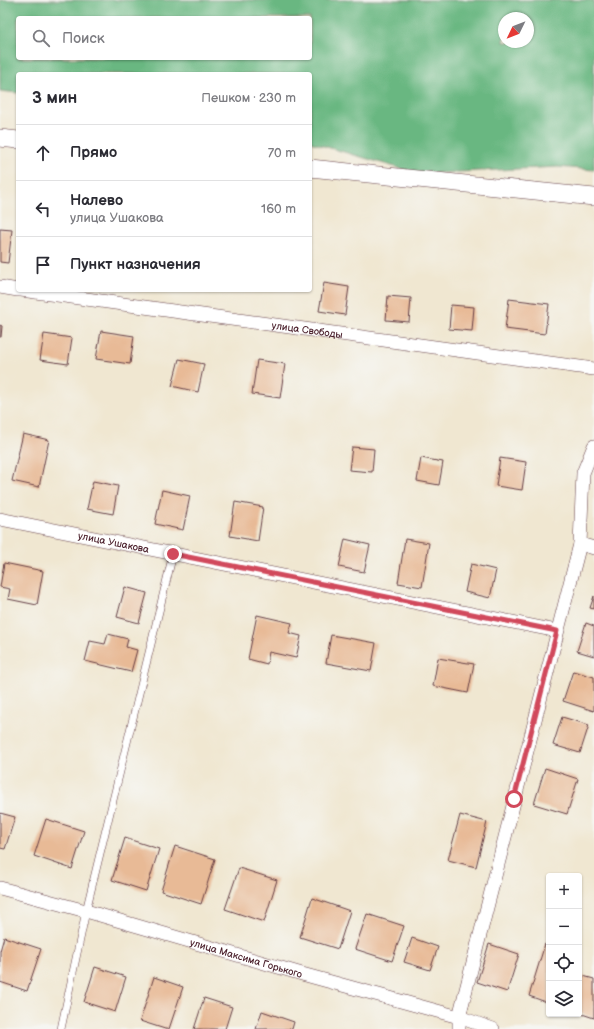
<!DOCTYPE html>
<html lang="ru">
<meta charset="utf-8">
<style>
body{margin:0;font-family:"Balsamiq Sans",sans-serif;background:#f7f7f7;color:#2b2b33}
.controls{position:absolute;right:12px;bottom:12px;display:grid;overflow:hidden;border-radius:4px;box-shadow:0 1px 3px #0004}
.controls button{width:36px;height:36px;display:grid;place-items:center;padding:0;border:0;border-bottom:1px solid #e1e1e2;background:#fff;color:#2b2b33;font:20px sans-serif}
.compass{position:absolute;left:498px;top:12px;width:36px;height:36px;border-radius:50%;background:#fff;box-shadow:0 1px 3px #0004;rotate:227deg}
.stop{position:absolute;width:12px;height:12px;margin:-9px;border:3px solid #d1495b;border-radius:50%;background:#fff}
.stop.end{background:#d1495b;border-color:#fff;box-shadow:0 1px 4px #0008}
.list{margin:0;padding:0;list-style:none}
h2{display:flex;justify-content:space-between;align-items:center;height:52px;margin:0;padding:0 16px;font-size:17px}
h2 small{font-size:13px;font-weight:400;color:#7c7c81}
.list li{display:grid;grid-template-columns:26px 1fr auto;gap:12px;align-items:center;box-sizing:border-box;height:56px;padding:0 16px;border-top:1px solid #e1e1e2}
.list b{display:block;font-size:15px;white-space:nowrap}
.list p{margin:0;font-size:13px;white-space:nowrap;color:#7c7c81}
.list em{font-size:13px;font-style:normal;color:#7c7c81}
.icon{flex:none;width:22px;height:22px;fill:none;stroke:currentColor;stroke-width:2;stroke-linecap:round;stroke-linejoin:round}
.map{position:relative;flex:none;width:594px;height:1029px;overflow:hidden}
.search{position:absolute;background:#fff;box-shadow:0 1px 3px #0004;left:16px;top:16px;width:296px;height:44px;display:flex;align-items:center;gap:10px;box-sizing:border-box;padding:0 14px;border-radius:4px;color:#7c7c81;font-size:15px}
.panel{position:absolute;background:#fff;box-shadow:0 1px 3px #0004;left:16px;top:72px;width:296px;height:220px;border-radius:4px}
.map>svg:first-child{display:block}
</style>
<div class="map">
<svg width="594" height="1029" viewBox="0 0 594 1029">
<rect width="100%" height="100%" fill="#f6f6f2"/>
<filter id="ink" filterUnits="userSpaceOnUse"><feTurbulence type="fractalNoise" baseFrequency=".025" numOctaves="2"/><feDisplacementMap in="SourceGraphic" scale="8" xChannelSelector="R" yChannelSelector="G"/><feConvolveMatrix kernelMatrix="1 2 1 2 8 2 1 2 1" color-interpolation-filters="sRGB"/></filter>
<filter id="wash" filterUnits="userSpaceOnUse"><feTurbulence type="fractalNoise" baseFrequency=".012" numOctaves="4" result="noise"/><feDisplacementMap in="SourceGraphic" scale="16" xChannelSelector="R" yChannelSelector="G"/><feGaussianBlur stdDeviation="0.9" result="paint"/><feColorMatrix in="noise" values="0 0 0 0 0 0 0 0 0 0 0 0 0 0 0 0 0 1.4 0 .05"/><feComposite in="paint" operator="in"/></filter>
<g filter="url(#wash)">
<rect width="100%" height="100%" fill="#f0e7d1"/>
<!-- forest -->
<path fill="#69b781" stroke="#5a6b56" fill-rule="evenodd" d="M0,0h594v170l-36,-3 -139,7 -109,-32v-68h-292v19l-18,-2zM18,18h292v40h-292zM504,18h24v24h-24z"/>
<g id="blocks">
<!-- building -->
<g fill="#e8ba96">
<polygon points="0,229 12,230 8,263 0,262"/>
<polygon points="324,283 349,287 345,315 319,311"/>
<polygon points="388,296 411,298 409,322 386,320"/>
<polygon points="509,299 549,304 545,334 505,329"/>
<polygon points="451,305 474,307 472,331 449,329"/>
<polygon points="0,325 2,326 1,337 0,337"/>
<polygon points="101,331 134,336 130,364 96,359"/>
<polygon points="44,334 72,338 68,364 40,360"/>
<polygon points="179,359 204,364 198,392 172,386"/>
<polygon points="257,360 285,364 280,398 252,394"/>
<polygon points="23,434 49,440 39,487 12,481"/>
<polygon points="352,447 374,449 372,472 349,470"/>
<polygon points="421,458 443,462 439,485 417,481"/>
<polygon points="500,458 526,462 522,490 496,486"/>
<polygon points="93,481 118,486 113,514 87,509"/>
<polygon points="162,490 190,496 183,530 155,524"/>
<polygon points="235,502 263,507 258,541 230,536"/>
<polygon points="345,539 370,545 364,572 339,567"/>
<polygon points="405,539 429,543 422,587 398,583"/>
<polygon points="4,563 43,571 37,605 8,599 10,589 0,587"/>
<polygon points="471,564 496,570 490,598 465,592"/>
<polygon points="125,587 147,593 139,623 117,617"/>
<polygon points="594,596 594,609 590,608"/>
<polygon points="257,615 292,623 289,633 301,636 296,658 269,652 267,664 248,659"/>
<polygon points="586,623 594,626 594,656 577,651"/>
<polygon points="108,634 128,639 126,647 137,650 131,672 85,661 90,641 105,644"/>
<polygon points="331,635 376,643 371,671 326,663"/>
<polygon points="438,658 474,664 468,693 433,686"/>
<polygon points="573,671 594,677 594,711 563,701"/>
<polygon points="562,717 589,725 580,753 553,745"/>
<polygon points="545,768 578,779 567,814 534,804"/>
<polygon points="0,813 15,817 5,849 0,848"/>
<polygon points="460,815 487,822 476,867 448,860"/>
<polygon points="46,819 84,831 72,869 34,856"/>
<polygon points="125,838 159,849 146,891 112,880"/>
<polygon points="175,846 215,859 201,904 161,891"/>
<polygon points="239,868 277,880 264,922 225,909"/>
<polygon points="312,898 350,911 338,949 300,937"/>
<polygon points="367,914 404,926 392,961 355,949"/>
<polygon points="4,937 41,949 27,991 0,982 0,951"/>
<polygon points="412,938 438,947 430,970 404,962"/>
<polygon points="489,944 519,954 507,992 477,982"/>
<polygon points="545,944 549,945 549,1003 529,996"/>
<polygon points="95,967 126,977 115,1012 84,1002"/>
<polygon points="583,976 594,979 594,1018 579,1013 579,989"/>
<polygon points="154,977 183,987 169,1029 165,1029 140,1021"/>
<polygon points="204,998 232,1007 225,1029 194,1029"/>
<polygon points="262,1011 294,1022 292,1029 256,1029"/>
</g>
</g>
</g>
<g filter="url(#ink)">
<use href="#blocks" fill-opacity="0" stroke="#633d44" stroke-width="1"/>
<g fill="none" stroke-linecap="round" stroke-linejoin="round">
<defs>
<polyline id="service" points="61,1029 86,911 173,554"/>
<g id="minor">
<polyline points="0,287 18,290"/>
<path id="s1" d="M21,290l573,79"/>
<path id="s2" d="M0,519l557,112"/>
<polyline points="580,544 594,548"/>
<path id="s3" d="M0,888l86,23 216,63 157,43 34,12"/>
<polyline points="459,1029 459,1017 580,544 583,473 594,446"/>
</g>
<g id="tertiary">
<polyline points="0,138 18,140"/>
<polyline points="310,168 594,197"/>
</g>
</defs>
<!-- service casing -->
<use href="#service" stroke="#633d44" stroke-width="8"/>
<!-- minor casing -->
<use href="#minor" stroke="#633d44" stroke-width="14"/>
<!-- tertiary casing -->
<use href="#tertiary" stroke="#633d44" stroke-width="18"/>
<!-- service -->
<use href="#service" stroke="#fff" stroke-width="7"/>
<!-- minor -->
<use href="#minor" stroke="#fff" stroke-width="13"/>
<!-- tertiary -->
<use href="#tertiary" stroke="#fff" stroke-width="17"/>
</g>
</g>
<g fill="none" stroke-linecap="round" stroke-linejoin="round" filter="url(#ink)">
<!-- route -->
<polyline stroke="#d1495b" stroke-width="5" points="173,554 557,631 514,799"/>
</g>
<g text-anchor="middle" stroke-width="3.5" stroke-linejoin="round" paint-order="stroke">
<!-- street labels -->
<g font-size="10" fill="#4a1f2b" stroke="#f6f6f2">
<text dy="4" stroke="none"><textPath href="#s1" startOffset="289">улица Свободы</textPath></text>
<text dy="4" stroke="none"><textPath href="#s2" startOffset="116">улица Ушакова</textPath></text>
<text dy="4" stroke="none"><textPath href="#s3" startOffset="256">улица Максима Горького</textPath></text>
</g>
</g>
</svg>
<div class="controls">
<button>+</button>
<button>−</button>
<button><svg class="icon" aria-label="locate" viewBox="0 0 24 24"><circle cx="12" cy="12" r="6"/><path d="M12 2v4M12 18v4M2 12h4M18 12h4"/></svg></button>
<button><svg class="icon" aria-label="layers" viewBox="0 0 24 24"><path d="M12 4l9 5-9 5-9-5zM3 14l9 5 9-5"/></svg></button>
</div>
<svg class="compass" viewBox="-18 -18 36 36"><path d="M0-13l5 13h-10z" fill="#e53935"/><path d="M0 13l5-13h-10z" fill="#7c7c81"/></svg>
<div class="stop" style="left:514px;top:799px"></div>
<div class="stop end" style="left:173px;top:554px"></div>
<div class="search"><svg class="icon" aria-label="search" viewBox="0 0 24 24"><circle cx="10" cy="10" r="6"/><path d="M15 15l6 6"/></svg>Поиск</div>
<section class="panel">
<h2>3 мин<small>Пешком · 230 m</small></h2>
<ul class="list">
<li><svg class="icon" aria-label="ahead" viewBox="0 0 24 24"><path d="M12 20V5M6 11l6-6 6 6"/></svg><div><b>Прямо</b></div><em>70 m</em></li>
<li><svg class="icon" aria-label="left" viewBox="0 0 24 24"><path d="M17 20v-9H6M10 6l-5 5 5 5"/></svg><div><b>Налево</b><p>улица Ушакова</p></div><em>160 m</em></li>
<li><svg class="icon" aria-label="arrive" viewBox="0 0 24 24"><path d="M6 21V4h12l-3 4 3 4H6"/></svg><div><b>Пункт назначения</b></div></li>
</ul>
</section>
</div>
